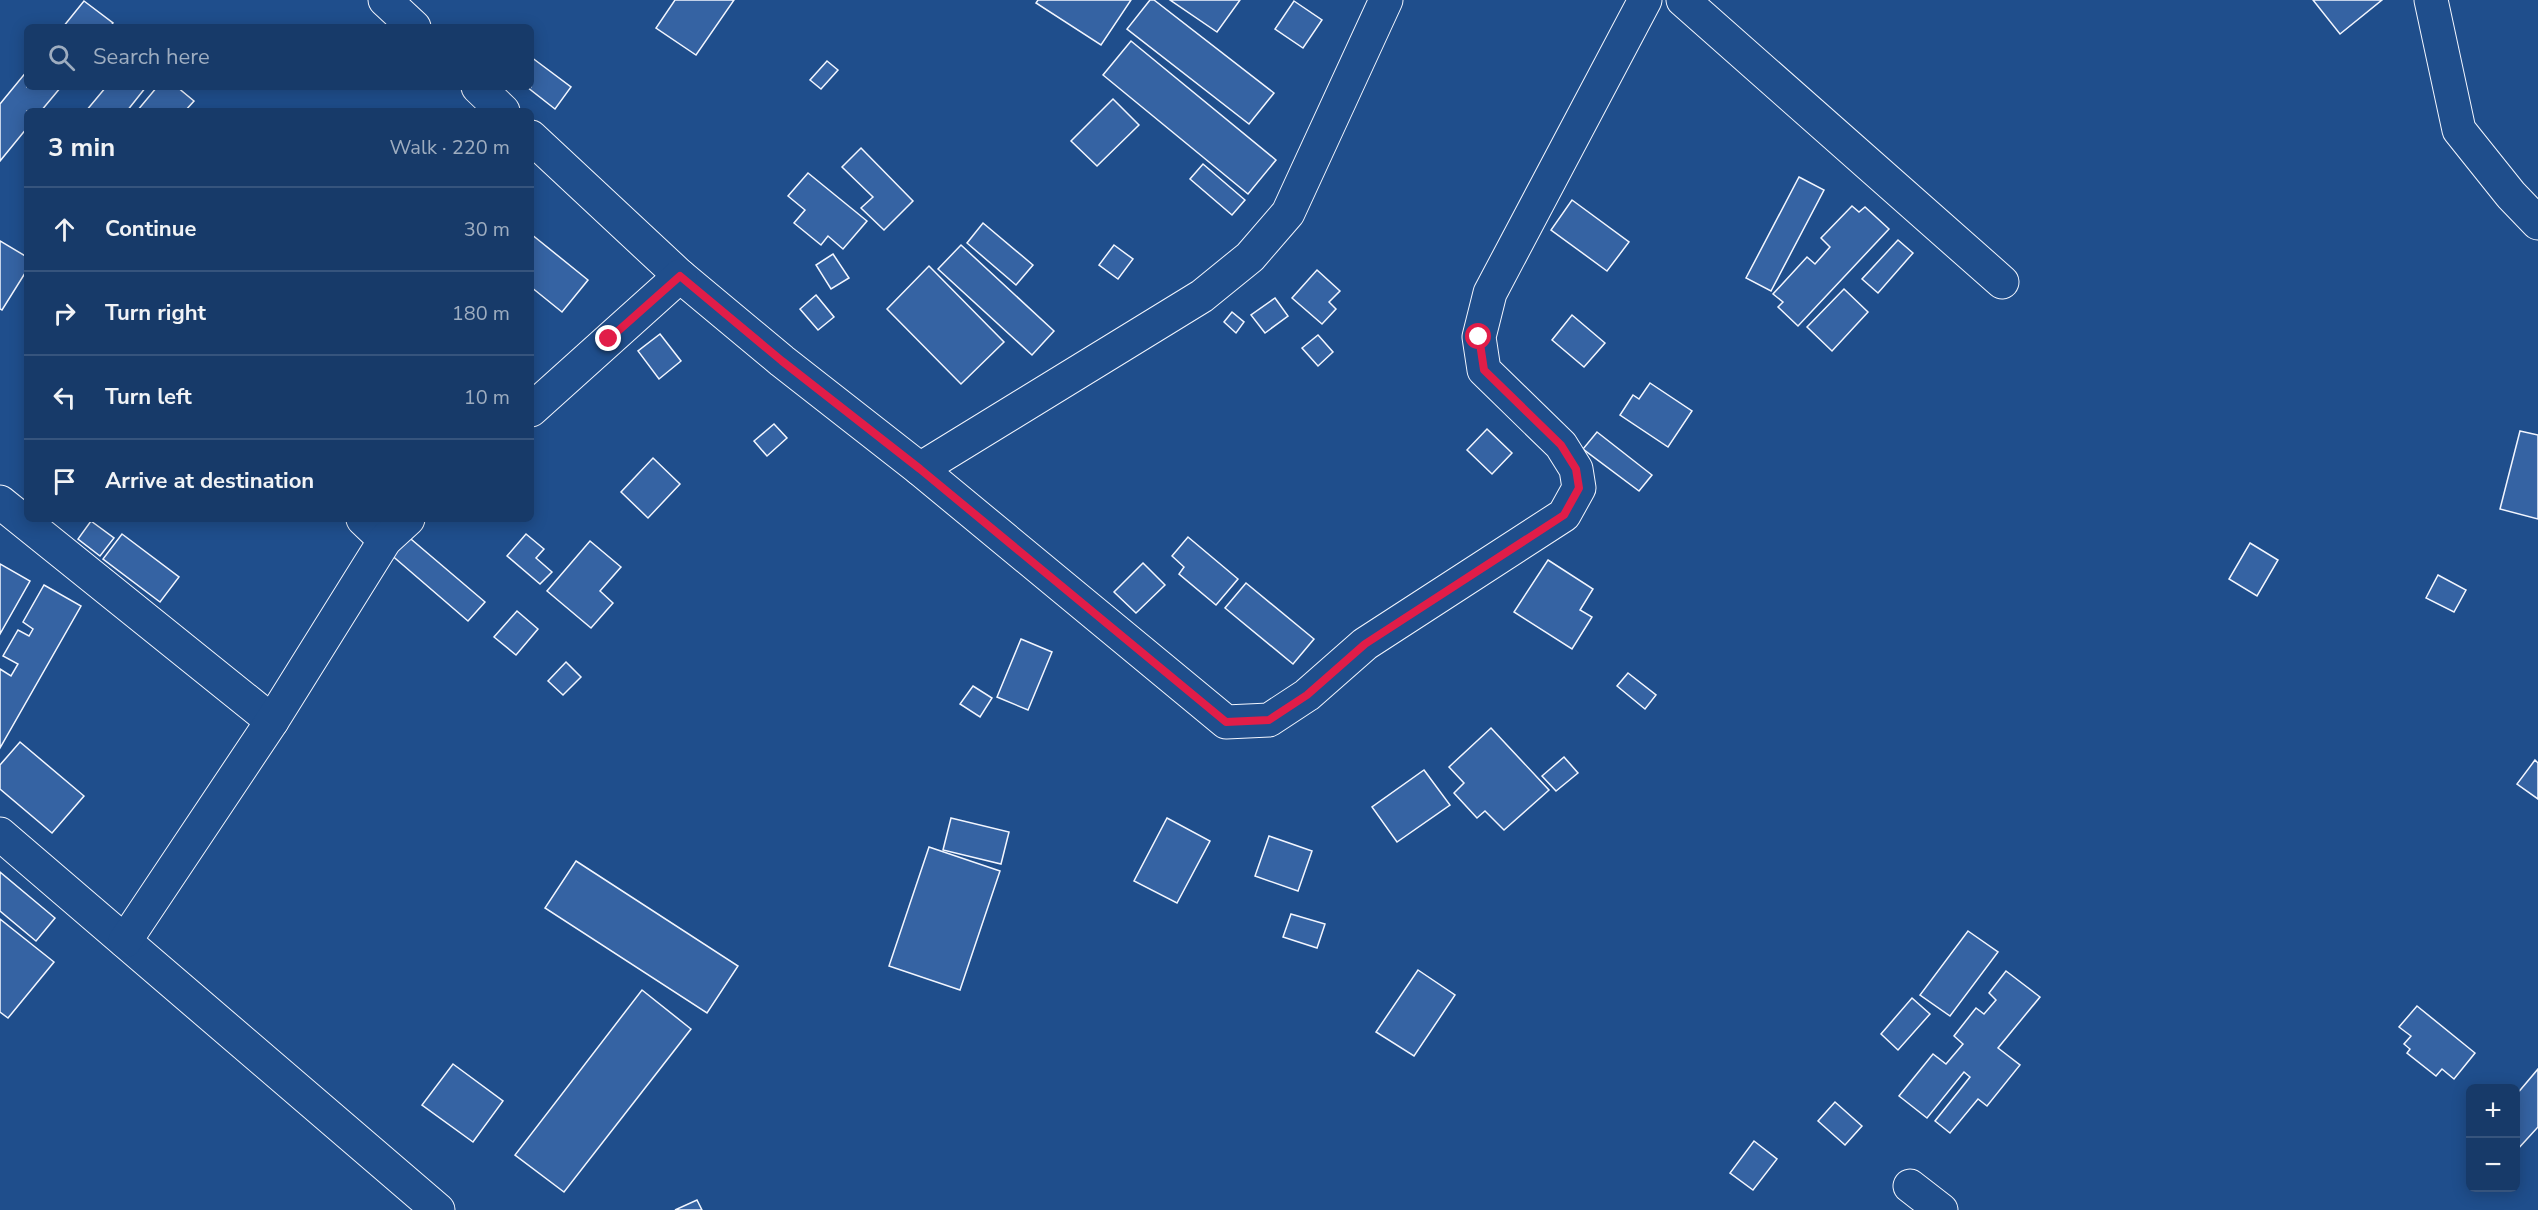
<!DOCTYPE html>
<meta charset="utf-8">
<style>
body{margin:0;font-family:"Nunito Sans",sans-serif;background:#20416f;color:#f1f3f6}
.controls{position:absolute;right:18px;bottom:18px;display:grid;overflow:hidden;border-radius:9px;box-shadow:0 3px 15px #0003}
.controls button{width:54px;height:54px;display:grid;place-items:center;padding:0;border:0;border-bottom:2px solid #36547d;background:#173a69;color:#f1f3f6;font:30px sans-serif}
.stop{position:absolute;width:18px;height:18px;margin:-14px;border:4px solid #e11d48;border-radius:50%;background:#fff}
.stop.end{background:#e11d48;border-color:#fff;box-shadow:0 2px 6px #0008}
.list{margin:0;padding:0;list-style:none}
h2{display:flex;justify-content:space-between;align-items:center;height:78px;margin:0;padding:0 24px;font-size:26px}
h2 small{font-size:20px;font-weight:400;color:#9eadc0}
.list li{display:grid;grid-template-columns:39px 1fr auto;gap:18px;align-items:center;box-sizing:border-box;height:84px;padding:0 24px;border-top:2px solid #36547d}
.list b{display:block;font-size:22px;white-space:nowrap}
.list em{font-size:20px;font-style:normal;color:#9eadc0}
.icon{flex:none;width:33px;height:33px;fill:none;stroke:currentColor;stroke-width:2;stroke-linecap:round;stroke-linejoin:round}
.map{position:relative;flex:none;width:2538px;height:1210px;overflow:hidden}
.search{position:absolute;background:#173a69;box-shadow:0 3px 15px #0003;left:24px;top:24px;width:510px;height:66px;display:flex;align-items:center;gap:15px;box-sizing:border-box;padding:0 21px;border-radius:9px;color:#9eadc0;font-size:22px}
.panel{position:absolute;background:#173a69;box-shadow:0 3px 15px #0003;left:24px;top:108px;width:510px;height:414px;border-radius:9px}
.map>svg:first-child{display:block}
</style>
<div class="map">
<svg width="2538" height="1210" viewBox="0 0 2538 1210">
<rect width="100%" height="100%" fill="#1f4e8c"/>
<!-- building -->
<g fill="#3563a3" stroke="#f2f6ff" stroke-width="1.5">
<polygon points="675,0 734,0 696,55 656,28"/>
<polygon points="1038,0 1131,0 1101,45 1036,3"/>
<polygon points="1150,0 1154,0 1274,93 1249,124 1127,29"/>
<polygon points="1170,0 1240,0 1217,32"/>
<polygon points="2313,0 2382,0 2340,34"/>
<polygon points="84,1 113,23 110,27 63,27"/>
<polygon points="1294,1 1322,20 1303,48 1275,29"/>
<polygon points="1131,41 1276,160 1248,194 1103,75"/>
<polygon points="531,57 571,87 555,109 527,87 531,87"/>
<polygon points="827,61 838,70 821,89 810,80"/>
<polygon points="27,71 27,87 61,87 41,111 27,111 27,128 0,161 0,104"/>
<polygon points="106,87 146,87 127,111 86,111"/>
<polygon points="157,87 177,87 194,101 185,111 137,111"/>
<polygon points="1113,99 1139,125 1097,166 1071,141"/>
<polygon points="861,148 913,201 884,230 861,208 873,197 842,167"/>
<polygon points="1203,164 1245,200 1232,215 1190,179"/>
<polygon points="808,173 867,221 843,249 828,236 821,245 794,223 805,210 788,196"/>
<polygon points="1799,177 1824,190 1771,291 1746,278"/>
<polygon points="1572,200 1629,242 1607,271 1551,230"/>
<polygon points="1852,206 1859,212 1865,207 1889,229 1798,326 1778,307 1783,302 1773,294 1807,257 1815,264 1830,247 1821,238"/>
<polygon points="983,223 1033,265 1016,285 967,243"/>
<polygon points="531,234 588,280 562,312 531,287"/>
<polygon points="1898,240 1913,253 1878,293 1862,279"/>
<polygon points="0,241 27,257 27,270 2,310 0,309"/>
<polygon points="961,245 1054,331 1032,355 938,269"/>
<polygon points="1114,245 1133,259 1118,279 1099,265"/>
<polygon points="833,254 849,278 831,289 816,265"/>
<polygon points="929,266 1004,342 961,384 887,309"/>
<polygon points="1317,270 1340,291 1329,302 1336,309 1322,324 1292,298"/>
<polygon points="1844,289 1868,312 1832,351 1807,327"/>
<polygon points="816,295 834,317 818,330 800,309"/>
<polygon points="1275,298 1288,316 1265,333 1251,315"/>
<polygon points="1232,312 1244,322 1236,333 1224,322"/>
<polygon points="1572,315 1605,343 1584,367 1552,340"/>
<polygon points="660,334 681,361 659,379 638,351"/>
<polygon points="1318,335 1333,352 1318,366 1302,348"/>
<polygon points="1650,383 1692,411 1668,447 1620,415 1633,395 1639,399"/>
<polygon points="774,424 787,438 767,456 754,441"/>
<polygon points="1487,429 1512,453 1492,474 1467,450"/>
<polygon points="2520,431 2538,435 2538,519 2500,509"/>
<polygon points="1597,432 1652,475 1639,491 1583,449"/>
<polygon points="653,458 680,484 648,518 621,492"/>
<polygon points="91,521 114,538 100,556 78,539"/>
<polygon points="122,534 179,577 160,602 103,559"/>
<polygon points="405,534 485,602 468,621 389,553"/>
<polygon points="526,534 544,549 536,558 552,572 540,584 507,556"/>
<polygon points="1188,537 1238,579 1216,605 1179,574 1184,567 1172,556"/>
<polygon points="590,541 621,567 600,591 613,603 591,628 547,591"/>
<polygon points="2250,543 2278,560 2257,596 2229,579"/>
<polygon points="1548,560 1593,589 1580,610 1592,617 1572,649 1514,612"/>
<polygon points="1143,563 1165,585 1136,613 1114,592"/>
<polygon points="0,564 30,581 0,634"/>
<polygon points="2438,575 2466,590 2454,612 2426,598"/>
<polygon points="1246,583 1314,639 1293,664 1225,608"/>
<polygon points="44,585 81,606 0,748 0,669 11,676 18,664 3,656 18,630 29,636 33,629 23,622"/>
<polygon points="517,611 538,629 516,655 494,637"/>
<polygon points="1021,639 1052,652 1028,710 997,697"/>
<polygon points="566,662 581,677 563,695 548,681"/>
<polygon points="1628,673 1656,695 1645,709 1617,686"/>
<polygon points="973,686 992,698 980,717 960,704"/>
<polygon points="1491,728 1549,790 1504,830 1485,811 1477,818 1454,793 1464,783 1449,767"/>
<polygon points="20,742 84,796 52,833 0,789 0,765"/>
<polygon points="1564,757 1578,773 1556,791 1542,776"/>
<polygon points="2535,760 2538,763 2538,799 2517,784"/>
<polygon points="1424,770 1450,805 1397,842 1372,807"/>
<polygon points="951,818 1009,832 1001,864 943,850"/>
<polygon points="1167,818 1210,841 1177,903 1134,881"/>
<polygon points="1269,836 1312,851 1298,891 1255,876"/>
<polygon points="929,847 1000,871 960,990 889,966"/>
<polygon points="576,861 738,966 707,1013 545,908"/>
<polygon points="0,872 55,918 36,941 0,911"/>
<polygon points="1291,914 1325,924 1317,948 1283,937"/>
<polygon points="0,919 54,962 8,1018 0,1012"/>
<polygon points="1968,931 1998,952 1950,1016 1920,995"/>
<polygon points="1418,970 1455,995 1414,1056 1376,1032"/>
<polygon points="2006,971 2040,997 1998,1048 2020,1065 1987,1106 1978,1099 1950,1133 1935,1121 1970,1077 1964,1072 1927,1118 1899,1096 1933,1054 1946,1064 1963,1044 1954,1036 1976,1008 1984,1014 1996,1000 1989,993"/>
<polygon points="642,990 691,1029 564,1192 515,1155"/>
<polygon points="1912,998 1930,1014 1898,1050 1881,1034"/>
<polygon points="2417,1006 2475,1053 2454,1079 2442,1069 2436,1076 2407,1053 2410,1049 2404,1044 2411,1036 2399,1027"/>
<polygon points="453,1064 503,1101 473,1142 422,1105"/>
<polygon points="2538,1069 2538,1127 2516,1151 2516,1095"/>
<polygon points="1835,1102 1862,1126 1845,1145 1818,1121"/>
<polygon points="1754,1141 1777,1159 1753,1190 1730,1173"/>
<polygon points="697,1200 702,1210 675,1210"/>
</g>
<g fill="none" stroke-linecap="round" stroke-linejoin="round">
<defs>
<g id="minor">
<polyline points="385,0 414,27"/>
<polyline points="1683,0 2002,282"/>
<polyline points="2431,0 2459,130 2511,195 2538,223"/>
<polyline points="478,87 503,111"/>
<polyline points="531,137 680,276 782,361 920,469 1226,722 1269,720 1307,695 1365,644 1564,515 1579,488 1576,469 1561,445 1484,370 1479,337 1490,293 1645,0"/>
<polyline points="531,410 680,276"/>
<polyline points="920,469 1202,296 1250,257 1288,213 1386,0"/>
<polyline points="0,502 272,721"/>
<polyline points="363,519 385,540"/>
<polyline points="0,834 438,1210"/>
<polyline points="125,941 272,721 385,540 408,519"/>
<polyline points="1910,1186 1941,1210"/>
</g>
</defs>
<!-- minor casing -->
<use href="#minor" stroke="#f2f6ff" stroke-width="35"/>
<!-- minor -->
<use href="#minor" stroke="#1f4e8c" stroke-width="33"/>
</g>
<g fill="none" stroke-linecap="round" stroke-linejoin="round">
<!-- route -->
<polyline stroke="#e11d48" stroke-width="8" points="609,339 680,276 782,361 920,469 1226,722 1269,720 1307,695 1365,644 1564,515 1579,488 1576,469 1561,445 1484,370 1479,337"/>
</g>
</svg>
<div class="controls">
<button>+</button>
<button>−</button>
</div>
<div class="stop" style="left:1479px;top:337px"></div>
<div class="stop end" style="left:609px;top:339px"></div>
<div class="search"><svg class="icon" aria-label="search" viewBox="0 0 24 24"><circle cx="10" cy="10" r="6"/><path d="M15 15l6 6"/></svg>Search here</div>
<section class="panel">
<h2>3 min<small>Walk · 220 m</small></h2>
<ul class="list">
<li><svg class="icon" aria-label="ahead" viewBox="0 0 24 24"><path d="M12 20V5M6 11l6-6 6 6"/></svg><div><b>Continue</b></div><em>30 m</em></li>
<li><svg class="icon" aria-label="right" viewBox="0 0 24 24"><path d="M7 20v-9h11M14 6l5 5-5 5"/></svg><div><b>Turn right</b></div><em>180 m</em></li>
<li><svg class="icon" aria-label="left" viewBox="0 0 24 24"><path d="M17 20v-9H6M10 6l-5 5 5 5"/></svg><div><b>Turn left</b></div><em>10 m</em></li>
<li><svg class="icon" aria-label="arrive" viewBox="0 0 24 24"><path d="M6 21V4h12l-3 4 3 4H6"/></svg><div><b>Arrive at destination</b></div></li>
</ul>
</section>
</div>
